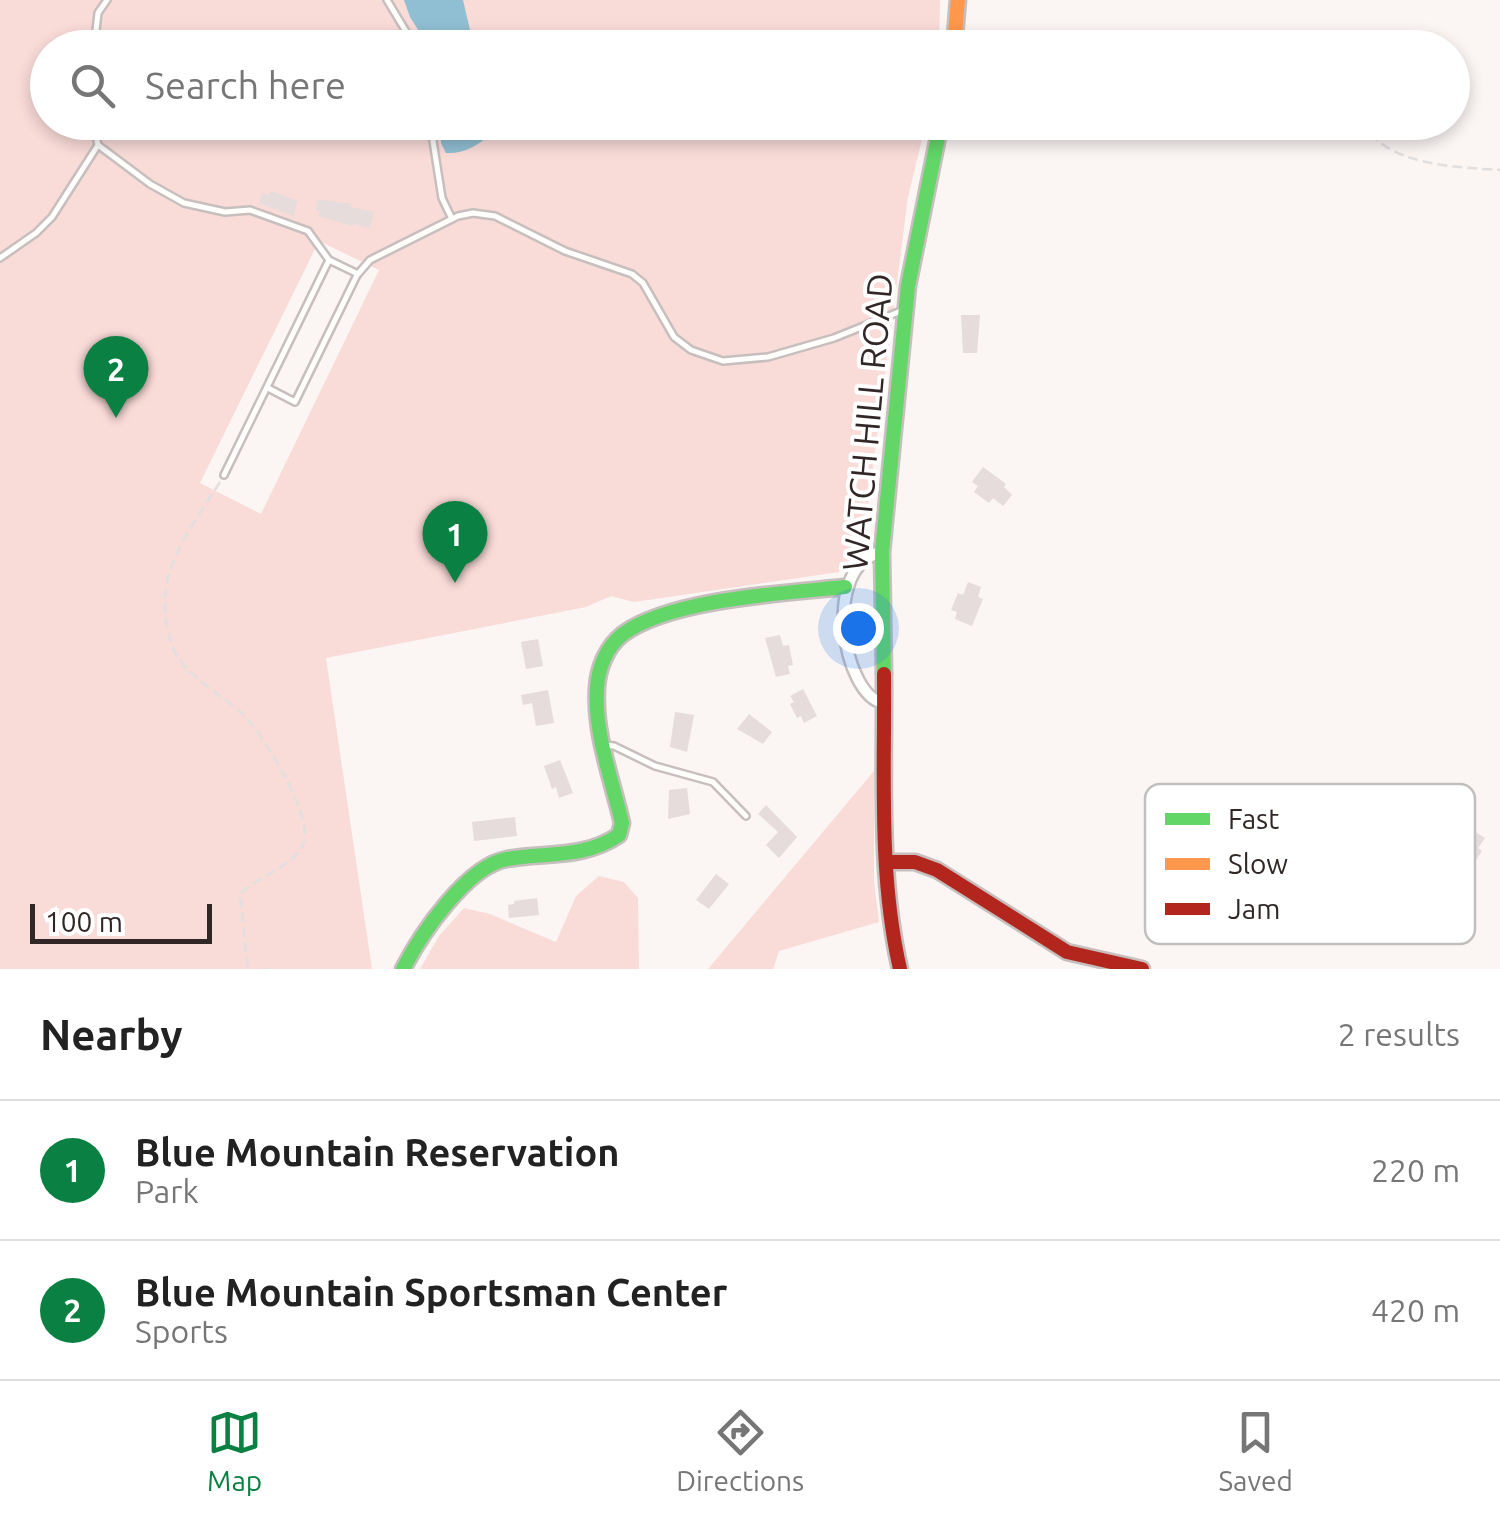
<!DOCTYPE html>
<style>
body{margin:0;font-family:Ubuntu,sans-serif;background:#f2f2f2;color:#222}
.scale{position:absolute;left:30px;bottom:25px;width:182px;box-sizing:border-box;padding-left:10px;border:5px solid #312726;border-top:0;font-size:28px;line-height:35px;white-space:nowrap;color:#312726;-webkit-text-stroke:8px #fff;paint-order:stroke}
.you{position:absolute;left:858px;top:628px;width:35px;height:35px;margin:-25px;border:8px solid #fff;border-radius:50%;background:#1a73e8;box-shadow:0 0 0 15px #1a73e833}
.badge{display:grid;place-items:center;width:65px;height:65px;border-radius:50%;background:#0b8043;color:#fff;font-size:32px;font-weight:700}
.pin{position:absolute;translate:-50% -82px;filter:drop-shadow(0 2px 5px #0008)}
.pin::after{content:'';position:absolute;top:52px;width:35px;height:30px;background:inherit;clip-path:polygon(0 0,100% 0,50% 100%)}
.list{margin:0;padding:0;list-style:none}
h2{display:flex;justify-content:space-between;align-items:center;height:130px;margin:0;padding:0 40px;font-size:42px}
h2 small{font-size:32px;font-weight:400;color:#767676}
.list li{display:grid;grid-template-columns:65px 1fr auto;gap:30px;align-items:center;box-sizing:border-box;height:140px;padding:0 40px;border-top:2px solid #e0e0e0}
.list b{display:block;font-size:38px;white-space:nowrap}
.list p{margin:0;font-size:32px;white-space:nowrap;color:#767676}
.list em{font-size:32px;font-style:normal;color:#767676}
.icon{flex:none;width:55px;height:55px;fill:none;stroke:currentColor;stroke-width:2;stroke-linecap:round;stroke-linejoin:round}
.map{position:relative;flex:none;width:1500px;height:969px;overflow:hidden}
.search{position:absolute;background:#fff;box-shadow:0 5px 15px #0003;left:30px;right:30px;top:30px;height:110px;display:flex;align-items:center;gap:25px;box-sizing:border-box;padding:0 35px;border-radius:55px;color:#767676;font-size:38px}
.sheet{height:410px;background:#fff}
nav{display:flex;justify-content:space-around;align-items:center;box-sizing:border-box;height:140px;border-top:2px solid #e0e0e0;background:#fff;font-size:28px;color:#767676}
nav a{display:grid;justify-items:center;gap:5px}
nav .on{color:#0b8043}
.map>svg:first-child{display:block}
</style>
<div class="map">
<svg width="1500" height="969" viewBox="0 0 1500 969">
<rect width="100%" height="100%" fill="#fbf5f4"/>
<!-- green -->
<g fill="#f9dbd8" fill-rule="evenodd">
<path d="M0,0h940l-1,47 -891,1v74l878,1 -18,74 -45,347 -24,28 -205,30 -23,-6 -25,11 -260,51 46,311h-372zM319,241l60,29 -118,244 -61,-31z"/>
<polygon points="874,771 874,883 879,922 779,951 773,969 708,969"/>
<polygon points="599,876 624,882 638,898 639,969 420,969 439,936 464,908 490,914 556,942 576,896"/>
</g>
<!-- water -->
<g fill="#90bed2">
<polygon points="404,0 463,0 474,47 429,47 410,17"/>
<path d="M440,123h49v13c-13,10 -25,18 -43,17l-5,-10z"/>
</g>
<!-- building -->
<g fill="#e5dcdb">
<polygon points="271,191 298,201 293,216 259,203 263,193 269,195"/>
<polygon points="318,199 351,204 350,207 374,212 370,228 354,224 353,226 319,216 320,211 316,210"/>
<polygon points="961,315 980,315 977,353 963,353"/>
<polygon points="983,467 1006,484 1004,487 1012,495 1003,506 993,498 989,503 974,492 978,486 972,482"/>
<polygon points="968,582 981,587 978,597 983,599 972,626 955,619 957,612 951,610 958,593 963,595"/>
<polygon points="780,635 783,646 789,645 793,665 788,666 790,674 776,677 765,638"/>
<polygon points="538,639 543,666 526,669 521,642"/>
<polygon points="803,689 817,716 804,723 801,716 797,718 790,704 794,702 790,696"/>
<polygon points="548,690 554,723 536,726 532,703 523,705 521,695"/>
<polygon points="675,712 694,715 687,752 670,747"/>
<polygon points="749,714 772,732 763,744 737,729"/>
<polygon points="560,760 573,793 559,798 556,787 552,789 544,766"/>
<polygon points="687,788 690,814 668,819 669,790"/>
<polygon points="766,805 797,837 779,858 766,845 778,832 758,814"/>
<polygon points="515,817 517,836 474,841 472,822"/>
<polygon points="1466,826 1485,838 1478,848 1482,851 1469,870 1463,866 1449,882 1436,873 1440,867 1433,862 1446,843 1450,846"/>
<polygon points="716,874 729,884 709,909 696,900"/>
<polygon points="537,898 539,915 509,918 508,905 514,904 514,901"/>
</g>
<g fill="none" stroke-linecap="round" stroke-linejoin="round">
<defs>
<g id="lane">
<polyline points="387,0 416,48"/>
<polyline points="94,48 98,13 107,0"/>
<polyline points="430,122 442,198 452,219"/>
<polyline points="98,145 150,184 184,203 225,212 250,210 308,231 329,260"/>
<polyline points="0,258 36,233 52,217 98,145 93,122"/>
<polyline points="268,388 295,402 357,275"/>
<polyline points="224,475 329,260 358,274 370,260 458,216 473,213 495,216 565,251 632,274 643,283 674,337 691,350 723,361 768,357 834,338 901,311"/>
<polyline points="605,745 614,746 655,766 713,782 746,816"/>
</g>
<path id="street" d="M882,552c-62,13 -39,143 1,151"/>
<g id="fast">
<polyline points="884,674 882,552 908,286 941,122"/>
<path d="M403,969c18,-35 64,-103 104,-110 39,-7 77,0 112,-24l3,-12c-10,-44 -28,-89 -25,-135 1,-19 9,-41 26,-54 47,-35 163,-41 222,-47"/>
</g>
<polyline id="slow" points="954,48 958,0"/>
<g id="jam">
<path d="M884,674c1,98 -6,199 16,295"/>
<polyline points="886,862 915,862 937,870 1067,952 1142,969"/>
</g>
</defs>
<!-- lane casing -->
<use href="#lane" stroke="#c7bfbe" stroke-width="10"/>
<!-- street casing -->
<use href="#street" stroke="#c7bfbe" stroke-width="15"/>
<!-- fast casing -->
<use href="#fast" stroke="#c7bfbe" stroke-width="19"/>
<!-- slow casing -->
<use href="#slow" stroke="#c7bfbe" stroke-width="19"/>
<!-- jam casing -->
<use href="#jam" stroke="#c7bfbe" stroke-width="19"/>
<!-- path -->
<g stroke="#e1dfdf" stroke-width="2.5" stroke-dasharray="10 5" stroke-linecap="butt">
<polyline points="1189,48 1225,44 1271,48"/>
<path d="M1361,122c27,44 93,45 139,48"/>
<path d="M220,482c-24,38 -57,79 -55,125 0,12 4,35 10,45 15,27 46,42 68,62 20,20 77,110 58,135 -15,20 -43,28 -61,45l8,75"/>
<polyline points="268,969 273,969"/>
</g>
<!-- lane -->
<use href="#lane" stroke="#fefefd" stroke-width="5"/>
<!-- street -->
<use href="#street" stroke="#fefefd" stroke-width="10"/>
<!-- fast -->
<use href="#fast" stroke="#63d668" stroke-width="14"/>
<!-- slow -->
<use href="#slow" stroke="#ff974d" stroke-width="14"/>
<!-- jam -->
<use href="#jam" stroke="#b3261e" stroke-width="14"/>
</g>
<g text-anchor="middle" stroke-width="8" stroke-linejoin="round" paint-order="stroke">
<!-- street labels -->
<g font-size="35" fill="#312726" stroke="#fff">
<text transform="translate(868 422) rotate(-85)" y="12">WATCH HILL ROAD</text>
</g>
</g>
<!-- legend -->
<rect x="1145" y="784" width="330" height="160" rx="15" fill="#fff" stroke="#c1bebe" stroke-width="2.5"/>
<rect x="1165" y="813" width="45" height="12" fill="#63d668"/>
<rect x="1165" y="858" width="45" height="12" fill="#ff974d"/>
<rect x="1165" y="903" width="45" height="12" fill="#b3261e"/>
<g font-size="28" fill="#312726">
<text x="1228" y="829">Fast</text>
<text x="1228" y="874">Slow</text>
<text x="1228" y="919">Jam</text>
</g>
</svg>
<div class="scale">100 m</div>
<div class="you"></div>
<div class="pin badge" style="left:455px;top:583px">1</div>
<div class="pin badge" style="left:116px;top:418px">2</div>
<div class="search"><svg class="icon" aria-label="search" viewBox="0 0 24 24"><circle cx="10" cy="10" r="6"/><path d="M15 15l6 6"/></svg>Search here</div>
</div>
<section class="sheet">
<h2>Nearby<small>2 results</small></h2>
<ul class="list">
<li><span class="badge">1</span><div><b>Blue Mountain Reservation</b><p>Park</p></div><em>220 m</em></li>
<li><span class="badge">2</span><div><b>Blue Mountain Sportsman Center</b><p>Sports</p></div><em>420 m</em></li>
</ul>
</section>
<nav>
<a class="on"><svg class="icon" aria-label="map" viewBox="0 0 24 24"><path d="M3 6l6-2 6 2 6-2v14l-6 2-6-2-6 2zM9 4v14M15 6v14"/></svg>Map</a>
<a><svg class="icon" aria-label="directions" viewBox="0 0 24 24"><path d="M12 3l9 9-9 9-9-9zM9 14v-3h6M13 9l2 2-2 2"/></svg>Directions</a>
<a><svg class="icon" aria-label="saved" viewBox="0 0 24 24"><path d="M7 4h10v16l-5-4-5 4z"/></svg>Saved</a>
</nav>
